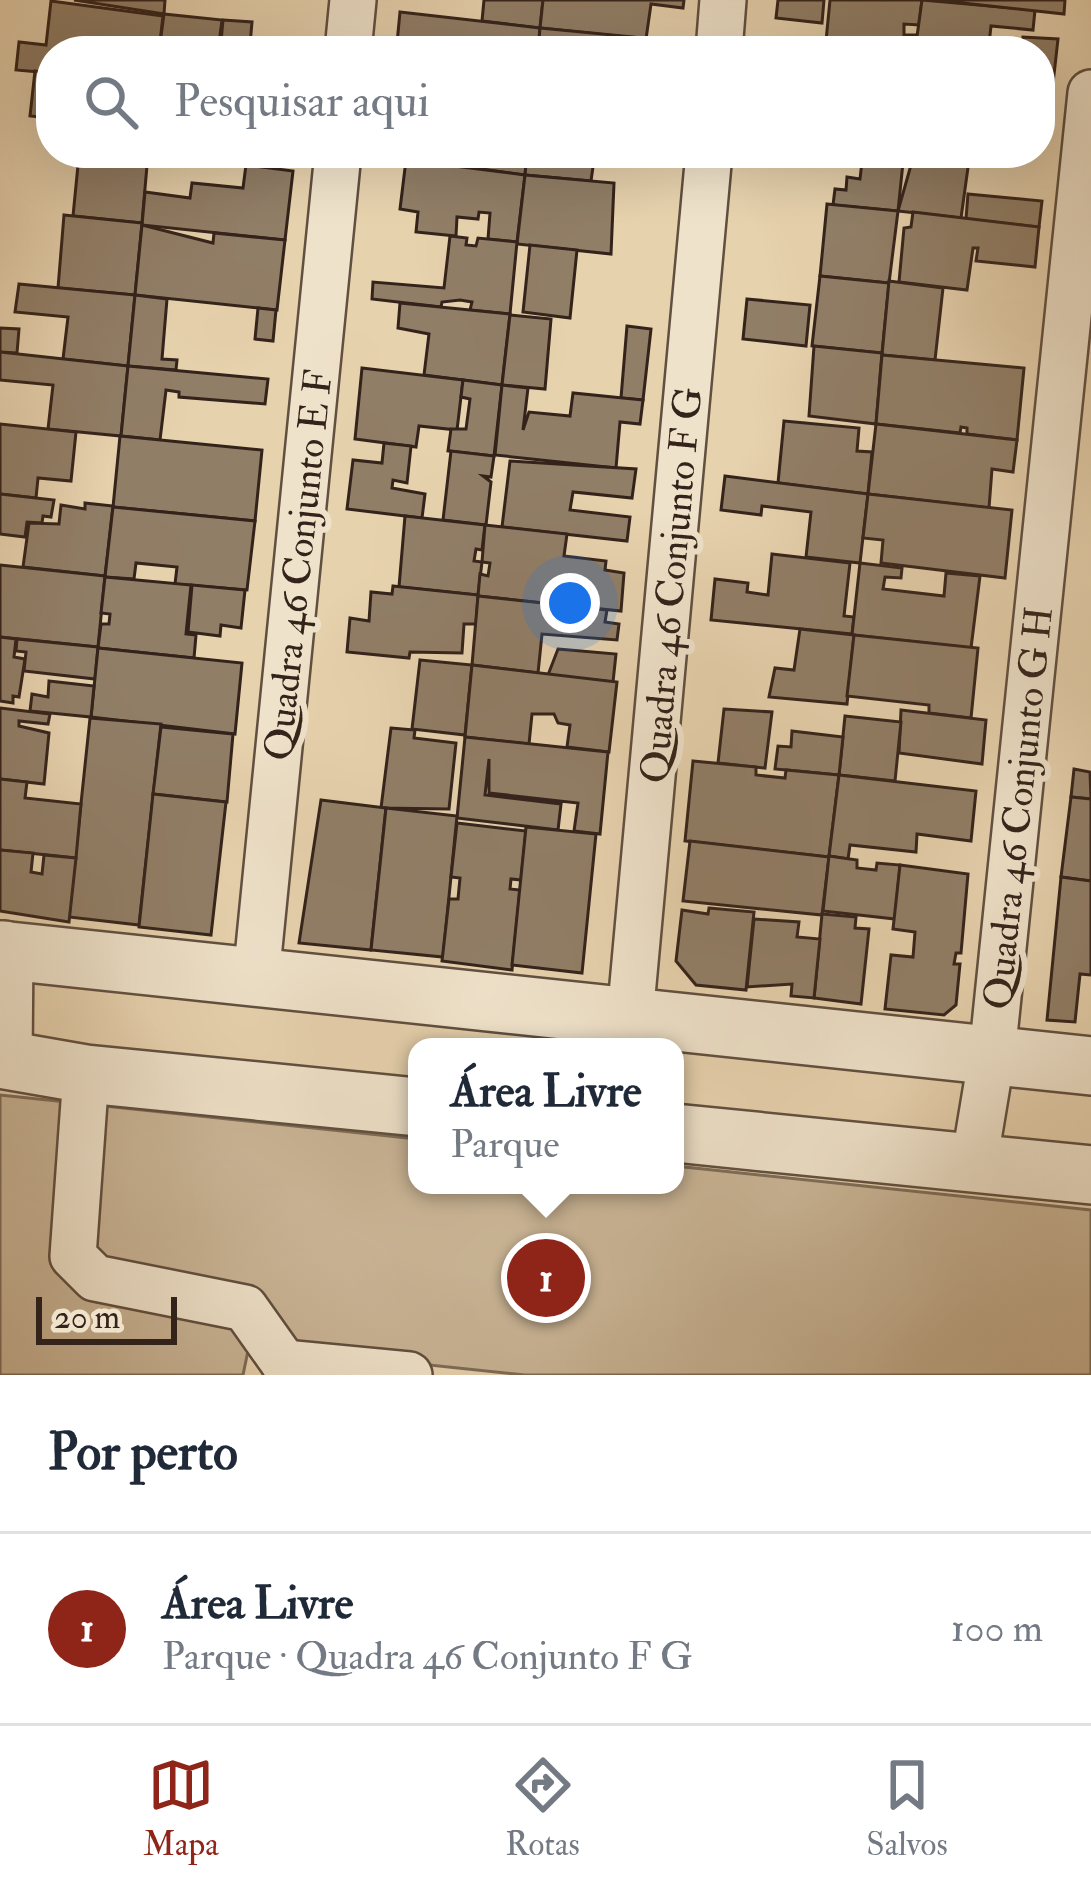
<!DOCTYPE html>
<html lang="pt">
<meta charset="utf-8">
<style>
body{margin:0;font-family:"IM FELL Double Pica",serif;background:#f6f6f7;color:#1f2937}
.scale{position:absolute;left:36px;bottom:30px;width:141px;box-sizing:border-box;padding-left:12px;border:6px solid #34231b;border-top:0;font-size:33px;line-height:42px;white-space:nowrap;color:#34231b;-webkit-text-stroke:9px #efe2ca;paint-order:stroke}
.you{position:absolute;left:570px;top:603px;width:42px;height:42px;margin:-30px;border:9px solid #fff;border-radius:50%;background:#1a73e8;box-shadow:0 0 0 18px #1a73e833}
.badge{display:grid;place-items:center;width:78px;height:78px;border-radius:50%;background:#8f2418;color:#fff;font-size:39px;font-weight:700}
.pin{position:absolute;translate:-50% -50%;border:6px solid #fff;box-shadow:0 3px 12px #0006}
.popup{position:absolute;left:408px;top:1038px;width:276px;height:156px;box-sizing:border-box;display:grid;place-content:center;border-radius:24px;background:#fff;filter:drop-shadow(0 3px 9px #0005);font-size:39px;white-space:nowrap;color:#747a83}
.popup b{font-size:45px;color:#1f2937}
.popup::after{content:'';position:absolute;left:50%;top:100%;margin-left:-24px;border:24px solid transparent;border-top-color:#fff}
.list{margin:0;padding:0;list-style:none}
h2{display:flex;justify-content:space-between;align-items:center;height:156px;margin:0;padding:0 48px;font-size:51px}
h2 small{font-size:39px;font-weight:400;color:#747a83}
.list li{display:grid;grid-template-columns:78px 1fr auto;gap:36px;align-items:center;box-sizing:border-box;height:192px;padding:0 48px;border-top:3px solid #e0e1e3}
.list b{display:block;font-size:45px;white-space:nowrap}
.list p{margin:0;font-size:39px;white-space:nowrap;color:#747a83}
.list em{font-size:39px;font-style:normal;color:#747a83}
.icon{flex:none;width:66px;height:66px;fill:none;stroke:currentColor;stroke-width:2;stroke-linecap:round;stroke-linejoin:round}
.map{position:relative;flex:none;width:1091px;height:1375px;overflow:hidden}
.search{position:absolute;background:#fff;box-shadow:0 12px 48px #0002;left:36px;right:36px;top:36px;height:132px;display:flex;align-items:center;gap:30px;box-sizing:border-box;padding:0 42px;border-radius:48px;color:#747a83;font-size:45px}
.sheet{height:348px;background:#fff}
nav{display:flex;justify-content:space-around;align-items:center;box-sizing:border-box;height:168px;border-top:3px solid #e0e1e3;background:#fff;font-size:33px;color:#747a83}
nav a{display:grid;justify-items:center;gap:6px}
nav .on{color:#8f2418}
.map>svg:first-child{display:block}
</style>
<div class="map">
<svg width="1091" height="1375" viewBox="0 0 1091 1375">
<rect width="100%" height="100%" fill="#e7d2ae"/>
<filter id="stains"><feTurbulence type="fractalNoise" baseFrequency=".00167" numOctaves="4"/><feColorMatrix values="0 0 0 0 .2 0 0 0 0 .09 0 0 0 0 .02 0 0 0 .5 -.17"/></filter>
<radialGradient id="worn" r=".72"><stop offset=".6" stop-color="#630" stop-opacity="0"/><stop offset="1" stop-color="#630" stop-opacity=".3"/></radialGradient>
<!-- green -->
<polygon fill="#c9b495" stroke="#7e6c58" stroke-width="3" points="0,1095 417,1139 417,1185 675,1185 675,1166 1091,1210 1091,1375 525,1375 249,1346 243,1375 0,1375"/>
<!-- building -->
<g fill="#917e67" stroke="#34231b" stroke-width="3">
<polygon points="74,0 165,0 164,14"/>
<polygon points="484,0 543,0 540,28 482,21"/>
<polygon points="543,0 684,0 683,8 651,4 646,39 540,28"/>
<polygon points="778,0 824,0 822,23 776,18"/>
<polygon points="830,0 922,0 919,25 904,24 904,35 917,35 915,51 825,51"/>
<polygon points="922,0 1035,10 1033,30 991,26 989,44 1022,48 1023,37 1058,39 1053,84 1040,83 1040,51 915,51"/>
<polygon points="935,0 1065,0 1064,14"/>
<polygon points="51,1 163,16 159,51 51,51 51,73 16,70 19,42 46,45"/>
<polygon points="400,12 540,28 538,51 436,51 397,43"/>
<polygon points="164,14 222,20 218,51 159,51"/>
<polygon points="223,20 252,22 250,45 221,42"/>
<polygon points="540,28 634,37 633,51 538,51"/>
<polygon points="35,71 51,73 51,118 30,116"/>
<polygon points="108,153 148,154 142,223 73,216 79,155 107,158"/>
<polygon points="189,153 282,153 280,169 188,159"/>
<polygon points="461,153 527,153 525,175 460,166"/>
<polygon points="527,153 595,153 591,181 525,175"/>
<polygon points="863,153 904,153 898,211 833,205 835,189 846,190 847,177 860,179"/>
<polygon points="904,153 970,153 961,218 898,211 911,165 903,163"/>
<polygon points="406,160 525,175 517,242 488,239 490,213 479,212 478,219 457,217 456,236 416,232 418,212 400,209"/>
<polygon points="246,165 293,171 285,240 142,225 145,192 190,198 192,183 243,188"/>
<polygon points="525,175 614,183 611,254 517,244"/>
<polygon points="968,194 1042,201 1039,227 966,219"/>
<polygon points="827,204 898,211 889,283 820,276"/>
<polygon points="913,212 1039,227 1035,267 976,261 978,248 973,248 967,290 899,282 904,228 911,227"/>
<polygon points="64,215 142,223 135,295 58,288"/>
<polygon points="142,225 213,243 214,233 285,240 277,310 135,295"/>
<polygon points="450,236 467,238 466,245 476,246 478,238 517,242 510,314 470,310 472,302 460,300 442,302 441,307 372,299 373,282 444,288"/>
<polygon points="530,245 577,250 570,318 523,312"/>
<polygon points="820,276 889,283 882,353 812,346"/>
<polygon points="889,281 943,288 935,360 882,355"/>
<polygon points="19,284 135,295 128,366 63,359 68,317 15,312"/>
<polygon points="135,295 167,299 162,359 177,360 176,370 128,366"/>
<polygon points="747,299 810,305 806,346 743,339"/>
<polygon points="400,303 510,314 502,385 424,375 429,334 398,328"/>
<polygon points="258,308 276,310 273,341 255,339"/>
<polygon points="510,315 551,319 545,389 502,385"/>
<polygon points="627,326 651,329 643,400 621,398"/>
<polygon points="0,328 19,329 17,353 0,352"/>
<polygon points="814,346 882,353 876,424 809,416"/>
<polygon points="0,352 128,366 121,436 48,429 53,385 0,380"/>
<polygon points="882,355 1024,368 1017,440 967,434 967,428 961,427 960,433 876,424"/>
<polygon points="128,366 268,379 265,404 179,397 179,392 166,390 160,440 121,436"/>
<polygon points="362,368 463,380 457,430 419,426 416,447 355,439"/>
<polygon points="463,380 502,385 494,456 448,451 451,429 466,429 470,399 461,397"/>
<polygon points="502,385 528,388 523,430 529,412 570,416 573,393 643,400 640,424 620,422 616,468 495,455"/>
<polygon points="784,421 859,428 857,451 872,452 868,494 778,483"/>
<polygon points="0,424 76,432 71,481 38,478 36,498 0,494"/>
<polygon points="876,424 1017,440 1013,472 992,469 989,508 868,494"/>
<polygon points="120,436 262,450 255,521 113,507"/>
<polygon points="384,443 411,446 407,483 393,480 392,488 425,494 422,518 347,509 353,460 382,463"/>
<polygon points="451,451 494,456 491,477 483,476 491,482 486,525 443,520"/>
<polygon points="510,461 636,469 632,498 573,492 570,510 630,517 627,541 502,527"/>
<polygon points="725,476 868,494 860,563 806,557 811,512 762,506 761,515 721,510"/>
<polygon points="0,494 54,500 51,517 43,516 42,523 27,522 25,537 0,534"/>
<polygon points="868,494 1012,510 1005,578 881,563 883,540 863,538"/>
<polygon points="85,503 113,506 105,576 23,567 29,523 59,524 61,505 85,509"/>
<polygon points="113,507 255,521 247,590 175,584 177,567 136,563 134,579 105,577"/>
<polygon points="405,516 485,525 482,550 476,549 474,561 482,562 478,595 399,587"/>
<polygon points="485,525 567,534 564,556 606,561 605,570 624,573 621,611 478,596 480,574 488,576 490,563 482,562"/>
<polygon points="772,554 850,563 844,616 854,617 852,634 711,620 715,579 748,583 747,592 768,595"/>
<polygon points="860,563 902,568 901,578 885,577 883,589 944,596 946,573 980,576 971,648 852,635"/>
<polygon points="0,565 105,576 98,647 0,637"/>
<polygon points="105,577 191,585 186,634 196,635 194,658 98,648 101,624 109,624 110,614 101,613"/>
<polygon points="192,585 245,590 241,628 221,625 220,636 188,632"/>
<polygon points="393,586 478,595 476,624 464,624 462,653 410,652 409,658 347,652 350,618 369,621 371,592 392,594"/>
<polygon points="478,596 607,610 605,622 619,624 617,640 542,634 538,673 472,665"/>
<polygon points="800,629 854,635 847,704 769,697 775,668 794,670"/>
<polygon points="854,635 978,648 971,718 929,713 929,705 847,696"/>
<polygon points="0,637 16,639 14,657 25,659 19,697 13,696 13,703 0,701"/>
<polygon points="17,639 98,647 95,679 24,671 26,652 16,651"/>
<polygon points="98,648 242,663 235,734 91,717"/>
<polygon points="558,649 616,654 613,682 548,675"/>
<polygon points="420,660 472,665 465,735 412,729"/>
<polygon points="472,665 617,682 609,752 567,747 570,725 558,723 554,714 532,714 529,744 465,737"/>
<polygon points="49,681 94,686 91,717 30,711 32,694 48,697"/>
<polygon points="0,708 50,714 48,724 19,721 19,726 49,733 44,784 0,779"/>
<polygon points="724,709 772,712 765,768 718,763"/>
<polygon points="901,710 986,720 982,764 899,753"/>
<polygon points="845,716 901,722 895,781 839,775"/>
<polygon points="90,718 161,724 139,925 69,917"/>
<polygon points="161,727 233,734 227,802 153,794"/>
<polygon points="391,728 415,730 414,738 456,743 449,809 381,808"/>
<polygon points="792,731 843,737 839,775 775,769 778,746 791,747"/>
<polygon points="465,737 608,752 600,834 574,831 578,803 489,793 489,759 485,795 561,804 558,830 457,818"/>
<polygon points="693,761 756,767 756,775 785,778 786,770 839,775 829,857 685,841"/>
<polygon points="1074,769 1090,772 1091,799 1071,797"/>
<polygon points="839,775 976,791 971,841 917,834 916,852 850,845 848,859 829,856"/>
<polygon points="0,779 27,782 25,798 81,804 76,858 0,850"/>
<polygon points="153,794 226,802 211,935 139,927"/>
<polygon points="1071,797 1091,799 1091,881 1061,877"/>
<polygon points="321,800 386,808 371,950 299,943"/>
<polygon points="386,808 457,816 443,957 371,950"/>
<polygon points="457,823 526,831 521,880 511,879 510,889 520,890 512,970 442,961 449,899 458,899 460,878 451,877"/>
<polygon points="526,827 596,834 582,973 512,965"/>
<polygon points="690,841 829,857 822,915 683,901"/>
<polygon points="0,850 33,853 31,872 42,874 44,855 76,858 69,922 0,911"/>
<polygon points="829,856 857,860 857,868 876,870 877,863 900,865 895,919 823,911"/>
<polygon points="900,865 968,874 961,953 956,953 954,964 960,964 956,1005 944,1015 885,1009 891,955 913,957 915,932 893,929"/>
<polygon points="1061,877 1091,881 1091,975 1080,974 1075,1022 1047,1020"/>
<polygon points="709,908 754,912 746,990 696,985 676,961 682,910 708,914"/>
<polygon points="822,914 856,917 855,928 869,929 861,1004 814,998"/>
<polygon points="754,919 799,922 797,937 820,939 814,998 791,996 792,984 747,987"/>
</g>
<g fill="none" stroke-linecap="round" stroke-linejoin="round">
<defs>
<g id="minor">
<polyline points="348,51 353,0"/>
<polyline points="719,51 723,0"/>
<polyline points="256,978 338,153"/>
<polyline points="630,1017 709,153"/>
<polyline points="86,1074 73,1256 95,1278 245,1308 284,1363"/>
<polyline points="974,1163 992,1055 1091,93"/>
<polyline points="284,1363 409,1375"/>
</g>
<g id="tertiary">
<polyline points="0,950 1091,1066"/>
<polyline points="0,1059 86,1074 417,1107"/>
<polyline points="3,1059 4,950"/>
<polyline points="675,1133 1091,1175"/>
</g>
</defs>
<!-- minor casing -->
<use href="#minor" stroke="#614f40" stroke-width="50"/>
<!-- tertiary casing -->
<use href="#tertiary" stroke="#614f40" stroke-width="62"/>
<!-- minor -->
<use href="#minor" stroke="#efe2ca" stroke-width="45"/>
<!-- tertiary -->
<use href="#tertiary" stroke="#efe2ca" stroke-width="57"/>
</g>
<g text-anchor="middle" stroke-width="12" stroke-linejoin="round" paint-order="stroke">
<!-- street labels -->
<g font-size="39" fill="#34231b" stroke="#efe2ca">
<text transform="translate(297 565) rotate(-84)" y="14">Quadra 46 Conjunto E F</text>
<text transform="translate(670 585) rotate(-85)" y="14">Quadra 46 Conjunto F G</text>
<text transform="translate(1017 808) rotate(-84)" y="14">Quadra 46 Conjunto G H</text>
</g>
</g>
<rect width="100%" height="100%" filter="url(#stains)"/>
<rect width="100%" height="100%" fill="url(#worn)"/>
</svg>
<div class="scale">20 m</div>
<div class="you"></div>
<div class="pin badge" style="left:546px;top:1278px">1</div>
<div class="popup"><b>Área Livre</b>Parque</div>
<div class="search"><svg class="icon" aria-label="search" viewBox="0 0 24 24"><circle cx="10" cy="10" r="6"/><path d="M15 15l6 6"/></svg>Pesquisar aqui</div>
</div>
<section class="sheet">
<h2>Por perto<small></small></h2>
<ul class="list">
<li><span class="badge">1</span><div><b>Área Livre</b><p>Parque · Quadra 46 Conjunto F G</p></div><em>100 m</em></li>
</ul>
</section>
<nav>
<a class="on"><svg class="icon" aria-label="map" viewBox="0 0 24 24"><path d="M3 6l6-2 6 2 6-2v14l-6 2-6-2-6 2zM9 4v14M15 6v14"/></svg>Mapa</a>
<a><svg class="icon" aria-label="directions" viewBox="0 0 24 24"><path d="M12 3l9 9-9 9-9-9zM9 14v-3h6M13 9l2 2-2 2"/></svg>Rotas</a>
<a><svg class="icon" aria-label="saved" viewBox="0 0 24 24"><path d="M7 4h10v16l-5-4-5 4z"/></svg>Salvos</a>
</nav>
